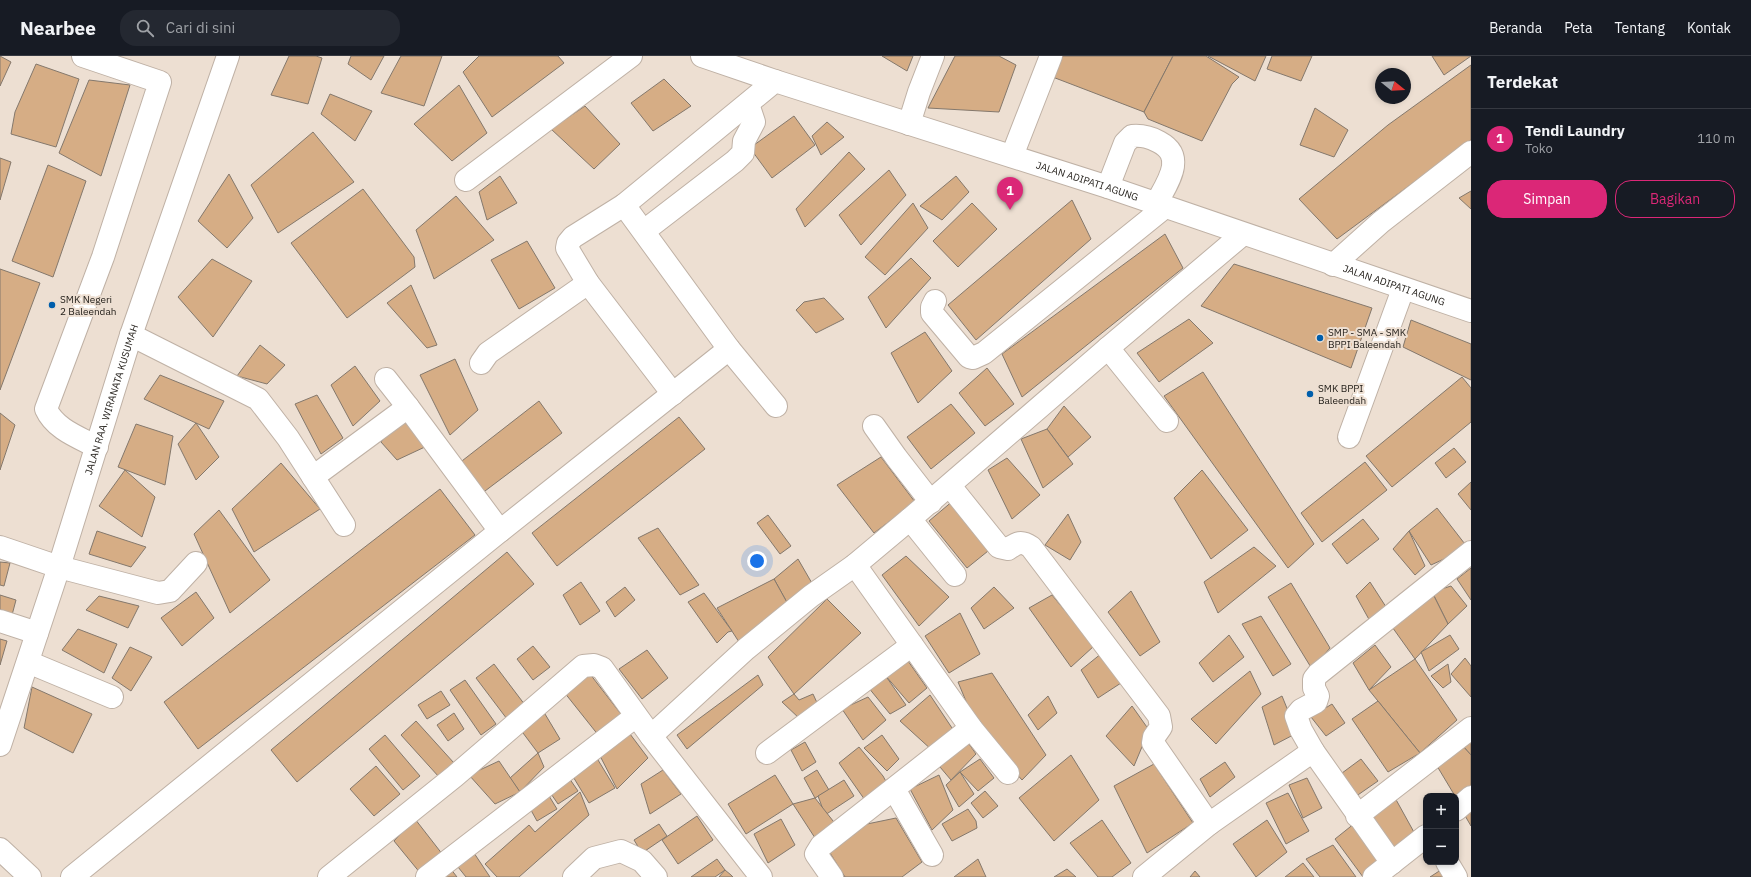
<!DOCTYPE html>
<html lang="id">
<meta charset="utf-8">
<style>
body{margin:0;font-family:"IBM Plex Sans",sans-serif;background:#242831;color:#f1f3f6}
.controls{position:absolute;right:12px;bottom:12px;display:grid;overflow:hidden;border-radius:8px;box-shadow:0 2px 6px #0003}
.controls button{width:36px;height:36px;display:grid;place-items:center;padding:0;border:0;border-bottom:1px solid #363941;background:#171b24;color:#f1f3f6;font:20px sans-serif}
.compass{position:absolute;left:1375px;top:12px;width:36px;height:36px;border-radius:50%;background:#171b24;box-shadow:0 2px 6px #0003;rotate:108deg}
.you{position:absolute;left:757px;top:505px;width:14px;height:14px;margin:-10px;border:3px solid #fff;border-radius:50%;background:#1a73e8;box-shadow:0 0 0 6px #1a73e833}
.badge{display:grid;place-items:center;width:26px;height:26px;border-radius:50%;background:#db2777;color:#fff;font-size:13px;font-weight:700}
.pin{position:absolute;translate:-50% -33px;filter:drop-shadow(0 1px 2px #0008)}
.pin::after{content:'';position:absolute;top:21px;width:14px;height:12px;background:inherit;clip-path:polygon(0 0,100% 0,50% 100%)}
.list{margin:0;padding:0;list-style:none}
h2{display:flex;justify-content:space-between;align-items:center;height:52px;margin:0;padding:0 16px;font-size:17px}
h2 small{font-size:13px;font-weight:400;color:#9ea1a6}
.list li{display:grid;grid-template-columns:26px 1fr auto;gap:12px;align-items:center;box-sizing:border-box;height:60px;padding:0 16px;border-top:1px solid #363941}
.list b{display:block;font-size:15px;white-space:nowrap}
.list p{margin:0;font-size:13px;white-space:nowrap;color:#9ea1a6}
.list em{font-size:13px;font-style:normal;color:#9ea1a6}
.actions{display:flex;gap:8px;padding:12px 16px}
.actions a{flex:1;padding:9px 0;border:1px solid #db2777;border-radius:16px;text-align:center;font-size:14px;color:#db2777}
.actions .main{background:#db2777;color:#fff}
.icon{flex:none;width:22px;height:22px;fill:none;stroke:currentColor;stroke-width:2;stroke-linecap:round;stroke-linejoin:round}
.map{position:relative;flex:none;width:1471px;height:821px;overflow:hidden}
header{display:flex;align-items:center;gap:24px;box-sizing:border-box;height:56px;padding:0 20px;background:#171b24;border-bottom:1px solid #363941}
header strong{font-size:19px}
nav{display:flex;gap:22px;margin-inline-start:auto;font-size:14px}
.search{width:280px;height:36px;background:#242831;display:flex;align-items:center;gap:10px;box-sizing:border-box;padding:0 14px;border-radius:16px;color:#9ea1a6;font-size:15px}
main{display:flex}
aside{flex:1;background:#171b24}
.map>svg:first-child{display:block}
</style>
<header>
<strong>Nearbee</strong>
<div class="search"><svg class="icon" aria-label="search" viewBox="0 0 24 24"><circle cx="10" cy="10" r="6"/><path d="M15 15l6 6"/></svg>Cari di sini</div>
<nav><a>Beranda</a><a>Peta</a><a>Tentang</a><a>Kontak</a></nav>
</header>
<main>
<div class="map">
<svg width="1471" height="821" viewBox="0 0 1471 821">
<rect width="100%" height="100%" fill="#eddfd2"/>
<!-- building -->
<g fill="#d6ad85" stroke="#84786c">
<polygon points="0,0 11,6 0,30"/>
<polygon points="289,0 316,0 322,2 308,48 271,39"/>
<polygon points="351,0 384,0 371,24 348,8"/>
<polygon points="401,0 442,0 424,50 381,37"/>
<polygon points="479,0 558,0 564,7 492,61 463,16"/>
<polygon points="882,0 913,0 907,15"/>
<polygon points="955,0 999,0 1016,9 999,56 928,52"/>
<polygon points="1059,0 1173,0 1144,56 1050,20"/>
<polygon points="1173,0 1206,0 1239,21 1232,28 1202,85 1148,63 1144,56"/>
<polygon points="1208,0 1266,0 1255,25"/>
<polygon points="1272,0 1312,0 1301,25 1267,13"/>
<polygon points="1432,0 1471,0 1444,19"/>
<polygon points="36,8 79,23 56,91 11,78 15,56"/>
<polygon points="1471,9 1471,84 1337,183 1299,143 1388,69"/>
<polygon points="664,23 691,50 653,75 631,47"/>
<polygon points="89,24 130,29 101,120 59,97"/>
<polygon points="459,29 487,77 452,105 414,68"/>
<polygon points="330,38 372,55 355,85 321,58"/>
<polygon points="585,50 620,88 594,113 551,73"/>
<polygon points="1315,52 1348,74 1334,101 1300,89"/>
<polygon points="794,60 815,89 772,122 750,92"/>
<polygon points="827,66 844,81 821,99 812,80"/>
<polygon points="313,76 354,126 278,177 251,129"/>
<polygon points="849,96 865,113 805,171 796,153"/>
<polygon points="0,102 11,106 0,144"/>
<polygon points="48,109 86,125 53,221 12,205"/>
<polygon points="889,114 906,139 861,189 839,159"/>
<polygon points="229,118 253,162 227,192 198,165"/>
<polygon points="500,120 517,147 487,164 479,136"/>
<polygon points="956,120 969,136 942,164 920,150"/>
<polygon points="363,133 414,201 415,211 347,262 291,187"/>
<polygon points="1471,135 1471,153 1459,142"/>
<polygon points="456,140 494,184 434,223 416,174"/>
<polygon points="1072,144 1091,183 976,284 948,249"/>
<polygon points="913,147 928,172 885,219 865,201"/>
<polygon points="972,147 997,173 958,211 933,185"/>
<polygon points="1165,178 1183,212 1022,341 1002,298"/>
<polygon points="527,185 555,232 519,253 491,204"/>
<polygon points="911,202 931,222 886,272 868,241"/>
<polygon points="212,203 252,225 213,281 178,241"/>
<polygon points="1234,208 1372,252 1351,312 1201,250"/>
<polygon points="0,213 40,227 0,334"/>
<polygon points="411,229 437,289 427,292 387,247"/>
<polygon points="824,242 844,263 816,277 796,254 804,246"/>
<polygon points="1189,263 1213,287 1159,326 1137,297"/>
<polygon points="1411,264 1471,288 1471,324 1403,291"/>
<polygon points="925,276 952,315 918,347 891,297"/>
<polygon points="260,289 285,309 267,328 237,320"/>
<polygon points="455,303 478,354 450,379 420,319"/>
<polygon points="355,310 380,345 353,370 331,329"/>
<polygon points="987,312 1014,348 985,370 959,337"/>
<polygon points="1203,316 1314,488 1288,512 1164,340"/>
<polygon points="160,319 224,345 209,373 144,343"/>
<polygon points="1462,321 1471,332 1471,366 1392,431 1366,400"/>
<polygon points="317,339 343,382 321,398 295,348"/>
<polygon points="539,345 562,377 481,438 458,408"/>
<polygon points="951,348 975,377 931,413 907,381"/>
<polygon points="1064,350 1091,381 1068,401 1047,373"/>
<polygon points="0,357 15,369 0,414"/>
<polygon points="679,361 705,393 557,510 532,477"/>
<polygon points="403,362 427,390 397,404 381,386"/>
<polygon points="196,367 219,401 196,424 178,388"/>
<polygon points="136,368 173,380 165,429 118,411"/>
<polygon points="1047,373 1073,408 1043,432 1021,383"/>
<polygon points="1454,392 1466,406 1446,422 1435,407"/>
<polygon points="881,401 915,446 874,477 837,429"/>
<polygon points="1007,402 1040,439 1012,463 988,414"/>
<polygon points="1365,406 1387,434 1322,486 1301,457"/>
<polygon points="281,407 320,453 254,496 232,453"/>
<polygon points="125,414 155,441 142,481 99,450"/>
<polygon points="1202,414 1248,474 1211,503 1174,442"/>
<polygon points="1471,426 1471,454 1458,438"/>
<polygon points="440,433 475,479 198,693 164,646"/>
<polygon points="954,444 993,491 967,512 929,465"/>
<polygon points="1437,452 1468,492 1431,509 1409,475"/>
<polygon points="219,454 270,524 230,557 194,478"/>
<polygon points="1068,458 1081,486 1070,504 1045,489"/>
<polygon points="768,459 791,490 780,498 757,467"/>
<polygon points="1363,463 1379,483 1347,508 1332,488"/>
<polygon points="658,472 699,529 680,539 638,482"/>
<polygon points="97,475 146,491 131,511 89,498"/>
<polygon points="1409,475 1425,510 1415,519 1393,493"/>
<polygon points="1254,491 1276,510 1218,557 1204,526"/>
<polygon points="507,496 534,528 297,726 271,694"/>
<polygon points="906,500 949,541 919,570 882,519"/>
<polygon points="798,503 813,529 789,550 774,523"/>
<polygon points="0,506 10,507 4,530 0,529"/>
<polygon points="1471,512 1471,544 1457,523"/>
<polygon points="774,523 789,550 739,586 717,552"/>
<polygon points="581,526 600,555 580,569 563,539"/>
<polygon points="1370,526 1388,554 1371,567 1356,540"/>
<polygon points="1291,527 1330,592 1312,613 1268,541"/>
<polygon points="1451,530 1467,550 1448,568 1432,536"/>
<polygon points="625,531 635,544 615,561 606,546"/>
<polygon points="994,531 1014,552 984,573 971,552"/>
<polygon points="1131,535 1160,586 1140,600 1108,556"/>
<polygon points="196,536 214,562 182,590 161,562"/>
<polygon points="1432,536 1448,568 1415,603 1390,568"/>
<polygon points="704,537 732,575 728,576 717,587 688,546"/>
<polygon points="0,539 16,544 12,559 0,554"/>
<polygon points="1052,539 1094,590 1071,611 1029,552"/>
<polygon points="99,540 139,550 128,572 86,554"/>
<polygon points="827,543 861,577 794,638 768,601"/>
<polygon points="960,557 980,598 949,617 925,580"/>
<polygon points="1261,560 1291,608 1273,620 1242,568"/>
<polygon points="78,573 117,588 104,617 62,594"/>
<polygon points="1229,579 1244,601 1213,626 1199,607"/>
<polygon points="1450,579 1459,593 1429,615 1421,596"/>
<polygon points="0,583 7,585 0,609"/>
<polygon points="1375,589 1391,611 1369,634 1353,607"/>
<polygon points="533,590 550,611 533,624 517,603"/>
<polygon points="130,591 152,601 131,635 112,622"/>
<polygon points="647,594 668,622 642,643 619,613"/>
<polygon points="1102,597 1121,627 1098,642 1081,614"/>
<polygon points="1465,602 1471,610 1471,641 1451,618"/>
<polygon points="1415,603 1457,664 1420,697 1369,634"/>
<polygon points="908,605 927,632 909,647 885,619"/>
<polygon points="494,608 525,649 507,663 476,622"/>
<polygon points="1448,608 1451,626 1443,632 1431,620"/>
<polygon points="1250,615 1261,638 1216,688 1191,663"/>
<polygon points="992,617 1046,699 1022,724 978,674 958,626"/>
<polygon points="590,618 624,662 599,680 564,636"/>
<polygon points="758,619 763,629 687,693 677,679"/>
<polygon points="885,619 906,649 890,658 868,631"/>
<polygon points="465,624 496,668 481,679 450,634"/>
<polygon points="32,631 92,658 73,697 24,672"/>
<polygon points="441,635 450,649 427,663 418,649"/>
<polygon points="794,638 799,644 813,638 819,651 801,664 782,646"/>
<polygon points="930,639 954,675 933,695 900,665"/>
<polygon points="1048,640 1057,657 1038,674 1028,659"/>
<polygon points="1282,640 1297,677 1274,689 1262,651"/>
<polygon points="868,641 886,664 863,684 842,653"/>
<polygon points="1378,645 1420,697 1388,716 1352,663"/>
<polygon points="1332,648 1345,667 1326,680 1311,661"/>
<polygon points="1132,650 1149,674 1134,710 1106,680"/>
<polygon points="454,657 464,673 448,685 437,669"/>
<polygon points="545,658 560,683 538,697 520,673"/>
<polygon points="416,665 454,707 439,721 401,679"/>
<polygon points="630,678 648,702 617,733 597,694"/>
<polygon points="385,679 420,720 403,734 369,693"/>
<polygon points="882,679 899,703 887,715 864,692"/>
<polygon points="1471,682 1471,699 1461,688"/>
<polygon points="967,685 976,698 951,724 940,711"/>
<polygon points="805,686 816,706 802,715 791,694"/>
<polygon points="1461,688 1471,699 1471,731 1455,740 1437,710"/>
<polygon points="859,691 883,720 888,729 867,747 839,707"/>
<polygon points="538,697 544,711 520,736 510,722"/>
<polygon points="595,699 615,732 589,747 569,714"/>
<polygon points="1071,699 1099,744 1054,785 1019,742"/>
<polygon points="980,703 994,722 978,735 960,716"/>
<polygon points="1361,703 1378,725 1352,743 1338,720"/>
<polygon points="499,705 520,736 495,748 469,719"/>
<polygon points="1225,706 1235,721 1210,741 1200,723"/>
<polygon points="1154,708 1193,767 1147,797 1114,730"/>
<polygon points="376,710 400,738 374,760 350,733"/>
<polygon points="663,714 681,738 650,758 641,728"/>
<polygon points="817,714 829,734 815,742 804,722"/>
<polygon points="960,716 974,738 959,751 946,729"/>
<polygon points="567,719 578,735 558,748 547,732"/>
<polygon points="775,719 793,748 746,778 728,748"/>
<polygon points="939,719 953,754 932,774 910,733"/>
<polygon points="1307,722 1322,752 1303,762 1289,729"/>
<polygon points="844,724 854,740 825,759 818,740"/>
<polygon points="546,735 557,753 537,765 527,747"/>
<polygon points="985,735 998,750 983,762 971,747"/>
<polygon points="580,736 589,759 519,821 497,821 485,808 529,769 535,776"/>
<polygon points="1288,737 1309,775 1286,788 1266,747"/>
<polygon points="1394,740 1415,778 1393,795 1370,757"/>
<polygon points="815,742 837,770 817,785 793,748"/>
<polygon points="968,753 976,765 977,772 952,785 942,768"/>
<polygon points="1471,754 1471,770 1464,758"/>
<polygon points="697,760 713,784 678,808 662,784"/>
<polygon points="896,762 922,806 902,821 845,821 830,797 867,768"/>
<polygon points="415,763 443,799 421,818 394,785"/>
<polygon points="781,763 795,789 768,807 754,778"/>
<polygon points="1102,764 1131,807 1112,821 1098,821 1070,787"/>
<polygon points="1267,764 1287,796 1256,821 1233,788"/>
<polygon points="1355,767 1383,805 1363,821 1335,783"/>
<polygon points="659,768 667,780 642,797 634,784"/>
<polygon points="1333,789 1356,821 1320,821 1306,803"/>
<polygon points="472,794 490,821 466,821 454,806"/>
<polygon points="717,803 725,814 715,821 691,821"/>
<polygon points="978,803 986,821 954,821"/>
<polygon points="1303,807 1314,821 1285,821"/>
<polygon points="1447,810 1454,821 1430,821"/>
<polygon points="450,812 457,821 438,821"/>
<polygon points="1067,813 1076,821 1054,821"/>
<polygon points="725,814 731,819 733,821 719,821"/>
<polygon points="1195,815 1200,821 1190,821"/>
</g>
<g fill="none" stroke-linecap="round" stroke-linejoin="round">
<defs>
<g id="minor">
<path d="M83,0l77,26 -57,175 -57,152c9,20 32,28 51,38"/>
<polyline points="775,25 624,149 729,293 776,350"/>
<polyline points="909,68 919,36 933,0"/>
<polyline points="1012,100 1051,0"/>
<polyline points="466,124 631,0"/>
<path d="M1108,131l17,-44 7,-7c11,-1 18,1 27,6 28,15 8,41 -3,62"/>
<polyline points="624,149 573,181 568,187 567,192 588,227 673,338"/>
<polyline points="644,175 735,105 743,97 744,85 754,66 748,48"/>
<polyline points="1333,209 1381,166 1471,96"/>
<polyline points="935,245 932,251 932,257 969,301 973,302 984,297 1165,151"/>
<polyline points="131,279 258,343 288,382 344,469"/>
<polyline points="1108,292 1167,365"/>
<polyline points="481,307 488,297 588,227"/>
<polyline points="386,323 408,351 500,475"/>
<polyline points="874,370 896,401 931,446"/>
<polyline points="1349,381 1403,233"/>
<polyline points="313,421 408,351"/>
<path d="M950,430l49,61 9,2c9,-6 13,-9 23,-2l128,169 2,11 -7,10 -1,6 56,81"/>
<polyline points="910,463 955,519"/>
<polyline points="0,491 59,511 158,537 170,535 196,507"/>
<polyline points="855,509 971,672 1008,717"/>
<polyline points="0,565 37,577"/>
<polyline points="28,606 112,641"/>
<polyline points="651,680 746,593 811,540 855,509 910,463 1108,292 1243,178"/>
<polyline points="1313,695 1301,674 1296,660 1301,654 1316,646 1318,640 1314,632 1314,623 1318,618 1471,496"/>
<polyline points="767,697 912,589"/>
<polyline points="894,733 932,799"/>
<polyline points="1456,754 1471,741"/>
<polyline points="1357,760 1471,672"/>
<polyline points="0,793 30,821"/>
<polyline points="1447,806 1456,821"/>
<polyline points="72,821 500,475 729,293"/>
<polyline points="329,821 455,720 583,610 594,609 602,612 651,680 761,821"/>
<polyline points="427,821 636,660"/>
<polyline points="574,821 594,802 621,795 642,805 656,821"/>
<polyline points="832,821 816,798 821,790 971,672"/>
<polyline points="1144,821 1209,768 1313,695 1392,807"/>
<polyline points="1374,821 1426,780"/>
</g>
<g id="major">
<path id="s1" d="M702,0l73,25 333,106 363,124"/>
<path id="s2" d="M0,689l59,-178 72,-232 97,-279"/>
</g>
</defs>
<!-- minor casing -->
<use href="#minor" stroke="#bfb1a5" stroke-width="24"/>
<!-- major casing -->
<use href="#major" stroke="#bfb1a5" stroke-width="24"/>
<!-- minor -->
<use href="#minor" stroke="#fff" stroke-width="22"/>
<!-- major -->
<use href="#major" stroke="#fff" stroke-width="22"/>
</g>
<!-- markers -->
<g fill="#005eab" stroke="#eddfd2" stroke-width="1.5">
<circle cx="52" cy="249" r="4"/>
<circle cx="1320" cy="282" r="4"/>
<circle cx="1310" cy="338" r="4"/>
</g>
<g text-anchor="middle" stroke-width="4" stroke-linejoin="round" paint-order="stroke">
<!-- street labels -->
<g font-size="10" fill="#1f1b16" stroke="#eddfd2">
<text dy="4" stroke="none"><textPath href="#s1" startOffset="405">JALAN ADIPATI AGUNG</textPath></text>
<text dy="4" stroke="none"><textPath href="#s1" startOffset="729">JALAN ADIPATI AGUNG</textPath></text>
<text dy="4" stroke="none"><textPath href="#s2" startOffset="363">JALAN RAA. WIRANATA KUSUMAH</textPath></text>
</g>
<!-- poi labels -->
<g font-size="10" fill="#1f1b16" stroke="#eddfd2" text-anchor="start">
<text x="60" y="247">SMK Negeri<tspan x="60" dy="12">2 Baleendah</tspan></text>
<text x="1328" y="280">SMP - SMA - SMK<tspan x="1328" dy="12">BPPI Baleendah</tspan></text>
<text x="1318" y="336">SMK BPPI<tspan x="1318" dy="12">Baleendah</tspan></text>
</g>
</g>
</svg>
<div class="controls">
<button>+</button>
<button>−</button>
</div>
<svg class="compass" viewBox="-18 -18 36 36"><path d="M0-13l5 13h-10z" fill="#e53935"/><path d="M0 13l5-13h-10z" fill="#9ea1a6"/></svg>
<div class="you"></div>
<div class="pin badge" style="left:1010px;top:154px">1</div>
</div>
<aside>
<h2>Terdekat<small></small></h2>
<ul class="list">
<li><span class="badge">1</span><div><b>Tendi Laundry</b><p>Toko</p></div><em>110 m</em></li>
</ul>
<div class="actions"><a class="main">Simpan</a><a>Bagikan</a></div>
</aside>
</main>
